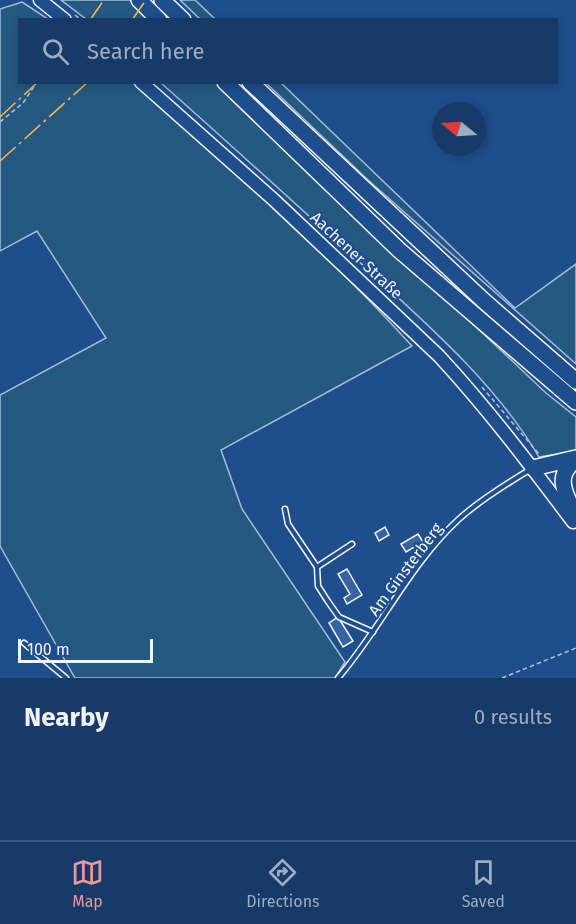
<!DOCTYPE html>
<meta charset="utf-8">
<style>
body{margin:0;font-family:"Fira Sans",sans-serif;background:#244571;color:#f1f3f6}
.compass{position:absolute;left:432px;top:102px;width:54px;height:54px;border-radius:50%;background:#173a69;box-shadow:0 3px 9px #0003;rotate:288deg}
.scale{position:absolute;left:18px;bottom:15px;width:135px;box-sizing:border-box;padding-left:6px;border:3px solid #f2f6ff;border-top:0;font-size:16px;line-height:21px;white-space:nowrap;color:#f2f6ff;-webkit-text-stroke:4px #1f4e8c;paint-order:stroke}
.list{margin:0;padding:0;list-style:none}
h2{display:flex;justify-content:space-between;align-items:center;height:78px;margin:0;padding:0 24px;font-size:26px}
h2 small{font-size:20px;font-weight:400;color:#9eadc0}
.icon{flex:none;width:33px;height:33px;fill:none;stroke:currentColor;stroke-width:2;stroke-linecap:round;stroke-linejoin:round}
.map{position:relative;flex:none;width:576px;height:678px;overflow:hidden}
.search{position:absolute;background:#173a69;box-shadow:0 3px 9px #0003;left:18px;right:18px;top:18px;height:66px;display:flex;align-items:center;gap:15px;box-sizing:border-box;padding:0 21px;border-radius:0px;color:#9eadc0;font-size:22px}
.sheet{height:162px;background:#173a69}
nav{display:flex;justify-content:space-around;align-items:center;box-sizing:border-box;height:84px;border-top:2px solid #36547d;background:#173a69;font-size:16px;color:#9eadc0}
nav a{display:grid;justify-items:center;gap:3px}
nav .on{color:#e69b98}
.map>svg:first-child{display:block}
</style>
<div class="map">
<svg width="576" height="678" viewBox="0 0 576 678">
<rect width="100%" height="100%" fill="#1f4e8c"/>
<!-- green -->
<g fill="#245a82" stroke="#a8bbd7" stroke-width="1.5">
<polygon points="61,0 131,0 152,19 86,19"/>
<polygon points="180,0 195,0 215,19 200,19"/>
<path d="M22,2l26,17 -28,1v62l113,1c98,82 193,169 279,263l-191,104 21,59 103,153 -10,16h-260l-75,-132v-151l106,-57 -69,-107 -37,20v-242z"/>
<path d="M161,83h57l328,310 30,24v34l-37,6c-43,-73 -110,-131 -172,-188 -68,-62 -137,-125 -206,-186z"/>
<polygon points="266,83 281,83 515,308 576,264 576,364 368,180"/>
</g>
<!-- building -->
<g fill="#3563a3" stroke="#f2f6ff" stroke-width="1.5">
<polygon points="385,527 389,535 379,541 375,533"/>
<polygon points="418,534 423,542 406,552 401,544"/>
<polygon points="347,569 362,595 347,604 344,598 350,594 338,574"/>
<polygon points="338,617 353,641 343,647 329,623"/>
</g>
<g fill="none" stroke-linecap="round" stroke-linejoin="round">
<defs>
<g id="service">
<polyline points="285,509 288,524 317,567 318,586 329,603 339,617 373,632"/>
<polyline points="317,567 352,544"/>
<polyline points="24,643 66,678"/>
<path d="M338,678c43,-50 72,-114 121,-159 21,-19 47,-35 72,-50"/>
</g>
<g id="secondary">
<polyline points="40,0 65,20"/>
<path d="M141,82l133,118 165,156c49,53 92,110 134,166"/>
</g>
<g id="motorway">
<polyline points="139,0 159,20"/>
<polyline points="162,0 183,20"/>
<polyline points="225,82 399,250 576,402"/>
<polyline points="250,82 484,301 576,381"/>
<path d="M576,460c-25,18 -7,37 0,59"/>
<polyline points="533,468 576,458"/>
</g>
</defs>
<!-- service casing -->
<use href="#service" stroke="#f2f6ff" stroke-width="7"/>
<!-- secondary casing -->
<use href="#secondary" stroke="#f2f6ff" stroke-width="15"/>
<!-- motorway casing -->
<use href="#motorway" stroke="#f2f6ff" stroke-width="18"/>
<!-- path -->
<g stroke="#b3c4dc" stroke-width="1.5" stroke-dasharray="4.5 3" stroke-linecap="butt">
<polyline points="75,15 81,20"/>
<polyline points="0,122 23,103 37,82"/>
<polyline points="482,387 539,454"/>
<polyline points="502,678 576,648"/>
</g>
<!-- service -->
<use href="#service" stroke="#1f4e8c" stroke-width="4"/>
<!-- secondary -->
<use href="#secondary" stroke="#1f4e8c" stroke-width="12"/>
<!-- motorway -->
<use href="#motorway" stroke="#1f4e8c" stroke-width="15"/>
<!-- power -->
<g stroke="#ffb74d" stroke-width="1.5" stroke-dasharray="21 4.5 3 4.5" stroke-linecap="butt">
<polyline points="90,20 104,0"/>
<polyline points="132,20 146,0"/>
<polyline points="0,117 38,82"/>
<polyline points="0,161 88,82"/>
</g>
</g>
<g text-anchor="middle" stroke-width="4.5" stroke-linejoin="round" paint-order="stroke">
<!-- street labels -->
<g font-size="16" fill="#f2f6ff" stroke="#1f4e8c">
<text transform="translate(357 255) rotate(43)" y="6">Aachener Straße</text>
<text transform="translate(405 569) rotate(-53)" y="6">Am Ginsterberg</text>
</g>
</g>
</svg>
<svg class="compass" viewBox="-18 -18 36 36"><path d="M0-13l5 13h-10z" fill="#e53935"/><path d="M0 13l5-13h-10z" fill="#9eadc0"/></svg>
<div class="scale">100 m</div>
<div class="search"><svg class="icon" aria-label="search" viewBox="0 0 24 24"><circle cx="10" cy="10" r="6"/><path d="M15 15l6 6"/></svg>Search here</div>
</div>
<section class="sheet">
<h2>Nearby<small>0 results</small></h2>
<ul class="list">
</ul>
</section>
<nav>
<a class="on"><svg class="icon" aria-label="map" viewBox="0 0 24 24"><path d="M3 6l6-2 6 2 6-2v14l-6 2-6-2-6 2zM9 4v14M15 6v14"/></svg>Map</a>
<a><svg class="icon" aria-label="directions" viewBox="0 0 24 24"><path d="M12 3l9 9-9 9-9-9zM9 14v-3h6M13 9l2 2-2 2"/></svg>Directions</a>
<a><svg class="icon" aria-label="saved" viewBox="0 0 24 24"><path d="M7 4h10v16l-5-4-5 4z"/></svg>Saved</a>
</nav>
